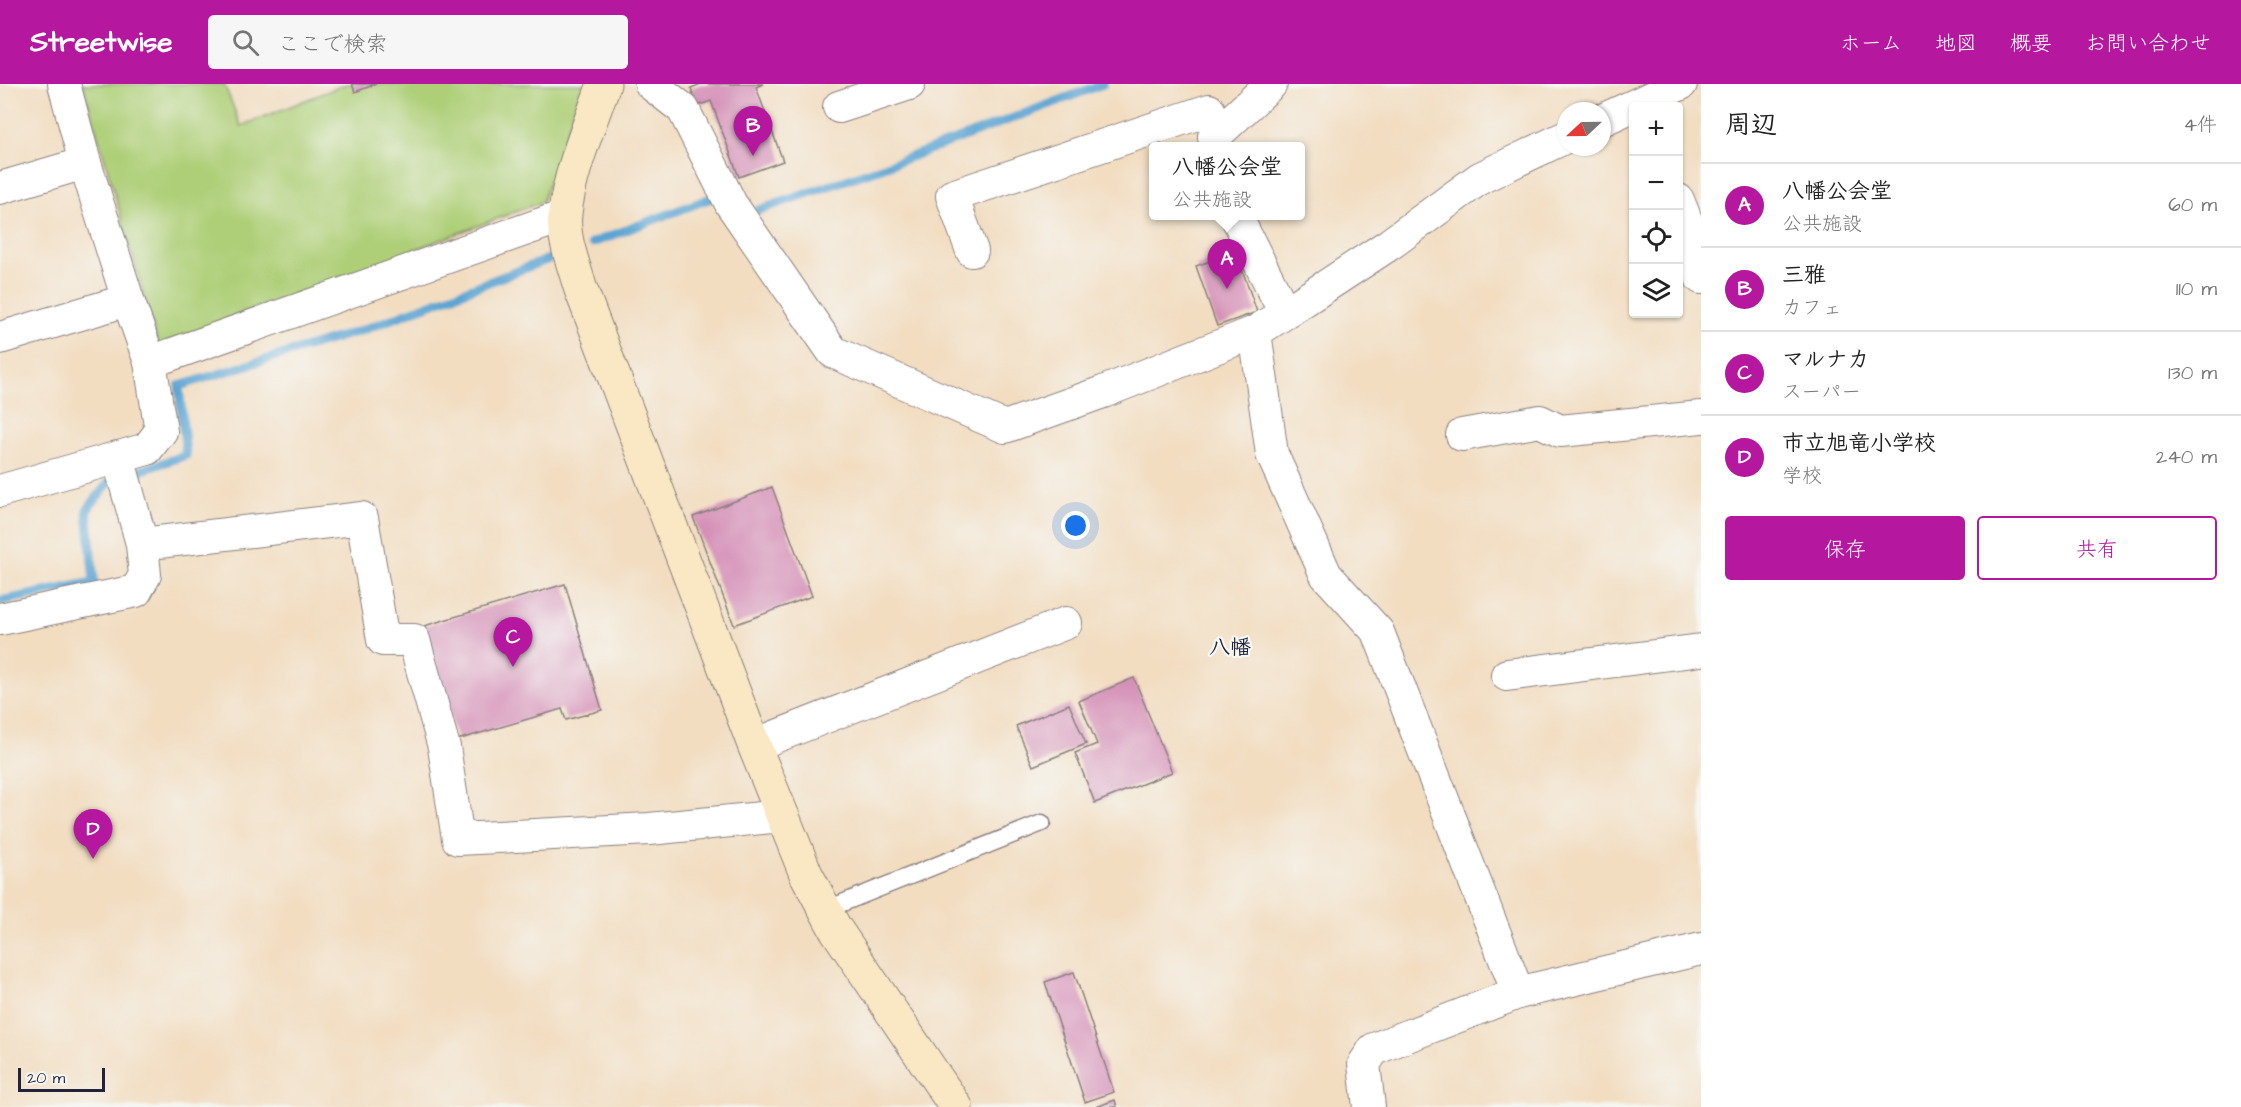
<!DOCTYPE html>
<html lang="ja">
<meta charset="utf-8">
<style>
body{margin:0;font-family:"Architects Daughter","Klee One",sans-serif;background:#f6f6f6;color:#222}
.controls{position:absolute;right:18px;top:18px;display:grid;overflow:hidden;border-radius:6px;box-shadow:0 2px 4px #0004}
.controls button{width:54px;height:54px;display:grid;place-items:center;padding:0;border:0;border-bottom:2px solid #e0e0e0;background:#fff;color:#222;font:30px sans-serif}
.compass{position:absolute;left:1557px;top:18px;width:54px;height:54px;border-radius:50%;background:#fff;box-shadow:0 2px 4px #0004;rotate:248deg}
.scale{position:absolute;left:18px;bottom:15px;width:87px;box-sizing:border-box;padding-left:6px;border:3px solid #22223b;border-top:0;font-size:16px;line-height:21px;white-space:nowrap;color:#22223b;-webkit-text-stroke:4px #f6f6f2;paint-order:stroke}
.you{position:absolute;left:1076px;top:442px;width:21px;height:21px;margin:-15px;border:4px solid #fff;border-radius:50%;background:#1a73e8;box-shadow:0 0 0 9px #1a73e833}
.badge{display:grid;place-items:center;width:39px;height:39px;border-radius:50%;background:#b5179e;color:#fff;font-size:20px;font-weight:700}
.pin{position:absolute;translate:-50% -50px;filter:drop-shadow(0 2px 3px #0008)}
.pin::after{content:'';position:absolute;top:32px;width:21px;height:18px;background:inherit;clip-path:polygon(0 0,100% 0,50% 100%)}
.popup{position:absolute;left:1149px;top:58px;width:156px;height:78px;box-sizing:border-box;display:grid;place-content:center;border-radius:6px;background:#fff;filter:drop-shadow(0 2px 4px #0005);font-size:20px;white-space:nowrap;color:#767676}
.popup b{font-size:22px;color:#222}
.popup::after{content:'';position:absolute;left:50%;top:100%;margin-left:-12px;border:12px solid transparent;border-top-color:#fff}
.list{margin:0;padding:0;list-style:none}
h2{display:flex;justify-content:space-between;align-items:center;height:78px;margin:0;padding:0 24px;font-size:26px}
h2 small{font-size:20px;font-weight:400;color:#767676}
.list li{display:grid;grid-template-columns:39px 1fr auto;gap:18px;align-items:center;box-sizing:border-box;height:84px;padding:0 24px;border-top:2px solid #e0e0e0}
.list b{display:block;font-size:22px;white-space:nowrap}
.list p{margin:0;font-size:20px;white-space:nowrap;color:#767676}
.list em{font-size:20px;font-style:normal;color:#767676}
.actions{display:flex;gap:12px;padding:18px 24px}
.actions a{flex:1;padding:14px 0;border:2px solid #b5179e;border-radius:6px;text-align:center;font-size:21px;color:#b5179e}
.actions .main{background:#b5179e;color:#fff}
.icon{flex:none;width:33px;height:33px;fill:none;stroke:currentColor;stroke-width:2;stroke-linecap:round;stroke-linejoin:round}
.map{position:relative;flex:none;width:1701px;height:1023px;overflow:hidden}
header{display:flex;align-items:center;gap:36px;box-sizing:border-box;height:84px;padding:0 30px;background:#b5179e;color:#fff}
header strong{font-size:28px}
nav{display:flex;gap:33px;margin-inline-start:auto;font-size:21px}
.search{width:420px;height:54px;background:#f6f6f6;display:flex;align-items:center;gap:15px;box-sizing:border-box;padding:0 21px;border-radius:6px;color:#767676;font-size:22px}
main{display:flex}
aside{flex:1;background:#fff}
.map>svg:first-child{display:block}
</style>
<header>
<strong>Streetwise</strong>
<div class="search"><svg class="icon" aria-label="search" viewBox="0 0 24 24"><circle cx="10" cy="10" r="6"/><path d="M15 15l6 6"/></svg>ここで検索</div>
<nav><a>ホーム</a><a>地図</a><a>概要</a><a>お問い合わせ</a></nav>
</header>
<main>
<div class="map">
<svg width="1701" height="1023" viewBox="0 0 1701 1023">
<rect width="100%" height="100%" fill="#f6f6f2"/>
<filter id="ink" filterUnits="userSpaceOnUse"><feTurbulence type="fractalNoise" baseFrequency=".0167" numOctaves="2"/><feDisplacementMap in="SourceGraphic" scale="12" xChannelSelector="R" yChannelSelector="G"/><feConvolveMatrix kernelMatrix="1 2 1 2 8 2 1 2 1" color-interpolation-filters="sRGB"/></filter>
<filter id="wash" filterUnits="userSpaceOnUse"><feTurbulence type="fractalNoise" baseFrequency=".008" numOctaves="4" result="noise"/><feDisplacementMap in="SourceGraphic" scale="24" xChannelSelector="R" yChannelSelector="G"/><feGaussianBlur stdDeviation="1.35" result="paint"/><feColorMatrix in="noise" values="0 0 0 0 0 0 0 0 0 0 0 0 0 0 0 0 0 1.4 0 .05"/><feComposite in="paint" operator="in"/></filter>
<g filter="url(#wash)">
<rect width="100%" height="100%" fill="#f2ddc1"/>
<!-- green -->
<polygon fill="#aecf77" stroke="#687859" stroke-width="1.5" points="83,0 224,0 241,42 346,0 583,0 542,118 158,261"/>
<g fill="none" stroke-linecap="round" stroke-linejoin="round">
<!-- stream -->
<g stroke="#5ba4d2" stroke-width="9">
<polyline points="759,126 884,83 1103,0"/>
<polyline points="592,159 711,114"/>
<polyline points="140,387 186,371 179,302 363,246 549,175"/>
<polyline points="0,517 94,498 87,426 109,398"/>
</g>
</g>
<g id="blocks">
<!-- building -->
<g fill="#d590b8">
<polygon points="352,0 376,0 355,8"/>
<polygon points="701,0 763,0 756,3 783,77 739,93 711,17 697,22 691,4"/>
<polygon points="1236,168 1257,228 1217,242 1196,182"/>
<polygon points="772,403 812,512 734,541 693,433"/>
<polygon points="565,500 602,626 566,636 562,625 457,656 424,542"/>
<polygon points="1134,594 1172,688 1095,719 1075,669 1097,660 1079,617"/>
<polygon points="1069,620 1086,660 1033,682 1016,642"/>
<polygon points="1074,888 1114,1008 1085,1018 1045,898"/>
<polygon points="1115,1016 1117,1023 1096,1023"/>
</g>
</g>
</g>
<g filter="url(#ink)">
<use href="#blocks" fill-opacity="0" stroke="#8a807e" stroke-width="1.5"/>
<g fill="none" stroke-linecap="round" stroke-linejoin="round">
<defs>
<polyline id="lane" points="825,826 1042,739"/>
<g id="street">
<polyline points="651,0 683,25 731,120 833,268 1005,343 1103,308 1255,248 1285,229 1236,132"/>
<polyline points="839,23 909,0"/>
<polyline points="1602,36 1681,0"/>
<polyline points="1216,62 1214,53 1271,0"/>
<polyline points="0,104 85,79"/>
<polyline points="1678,116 1692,151 1701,194"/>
<polyline points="972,167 952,112 1209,26"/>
<polyline points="1285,229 1390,160 1480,94 1566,53"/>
<polyline points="1255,248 1272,370 1326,491 1378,548 1518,909"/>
<polyline points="0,254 128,216"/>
<polyline points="150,278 564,132"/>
<polyline points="1462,351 1540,337 1560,347 1701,333"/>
<polyline points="0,407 147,365 161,347 150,278 128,216 85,79 64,0"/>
<polyline points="142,460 362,434 383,556 414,556 444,663 458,755 649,745 783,732"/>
<polyline points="0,535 136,507 145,491 142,460 118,373"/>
<polyline points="1507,591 1701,566"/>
<polyline points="754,661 1066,539"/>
<polyline points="1369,1023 1364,980 1374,965 1518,909 1701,865"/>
</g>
<path id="secondary" d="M604,0c-14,40 -35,89 -39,130 -3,23 9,51 15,73l174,458 52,129 29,54 121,179"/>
</defs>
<!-- lane casing -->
<use href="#lane" stroke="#8a807e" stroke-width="19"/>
<!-- street casing -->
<use href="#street" stroke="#8a807e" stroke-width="34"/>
<!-- secondary casing -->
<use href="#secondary" stroke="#8a807e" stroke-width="35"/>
<!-- lane -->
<use href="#lane" stroke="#fff" stroke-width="16"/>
<!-- street -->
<use href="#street" stroke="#fff" stroke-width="32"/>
<!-- secondary -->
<use href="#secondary" stroke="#fae7c3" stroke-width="33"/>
</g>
</g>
<g text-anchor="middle" stroke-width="4.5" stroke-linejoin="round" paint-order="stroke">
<!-- quarter labels -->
<g font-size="21" font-weight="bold" fill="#22223b" stroke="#f6f6f2">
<text x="1230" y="570">八幡</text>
</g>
</g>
</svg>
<div class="controls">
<button>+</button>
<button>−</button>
<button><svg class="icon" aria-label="locate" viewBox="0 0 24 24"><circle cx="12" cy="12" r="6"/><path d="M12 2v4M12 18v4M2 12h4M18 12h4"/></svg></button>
<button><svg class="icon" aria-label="layers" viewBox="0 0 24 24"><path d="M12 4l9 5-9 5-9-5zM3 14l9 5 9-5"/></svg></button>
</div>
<svg class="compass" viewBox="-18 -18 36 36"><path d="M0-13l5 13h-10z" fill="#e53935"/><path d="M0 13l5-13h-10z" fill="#767676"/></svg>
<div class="scale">20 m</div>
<div class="you"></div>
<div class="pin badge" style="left:1227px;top:205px">A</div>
<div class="popup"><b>八幡公会堂</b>公共施設</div>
<div class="pin badge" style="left:753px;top:72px">B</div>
<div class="pin badge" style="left:513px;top:583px">C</div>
<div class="pin badge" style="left:93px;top:775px">D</div>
</div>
<aside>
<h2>周辺<small>4件</small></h2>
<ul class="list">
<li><span class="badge">A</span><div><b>八幡公会堂</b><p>公共施設</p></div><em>60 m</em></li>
<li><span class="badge">B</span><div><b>三雅</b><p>カフェ</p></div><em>110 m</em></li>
<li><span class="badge">C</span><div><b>マルナカ</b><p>スーパー</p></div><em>130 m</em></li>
<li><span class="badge">D</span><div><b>市立旭竜小学校</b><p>学校</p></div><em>240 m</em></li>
</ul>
<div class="actions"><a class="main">保存</a><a>共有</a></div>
</aside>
</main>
